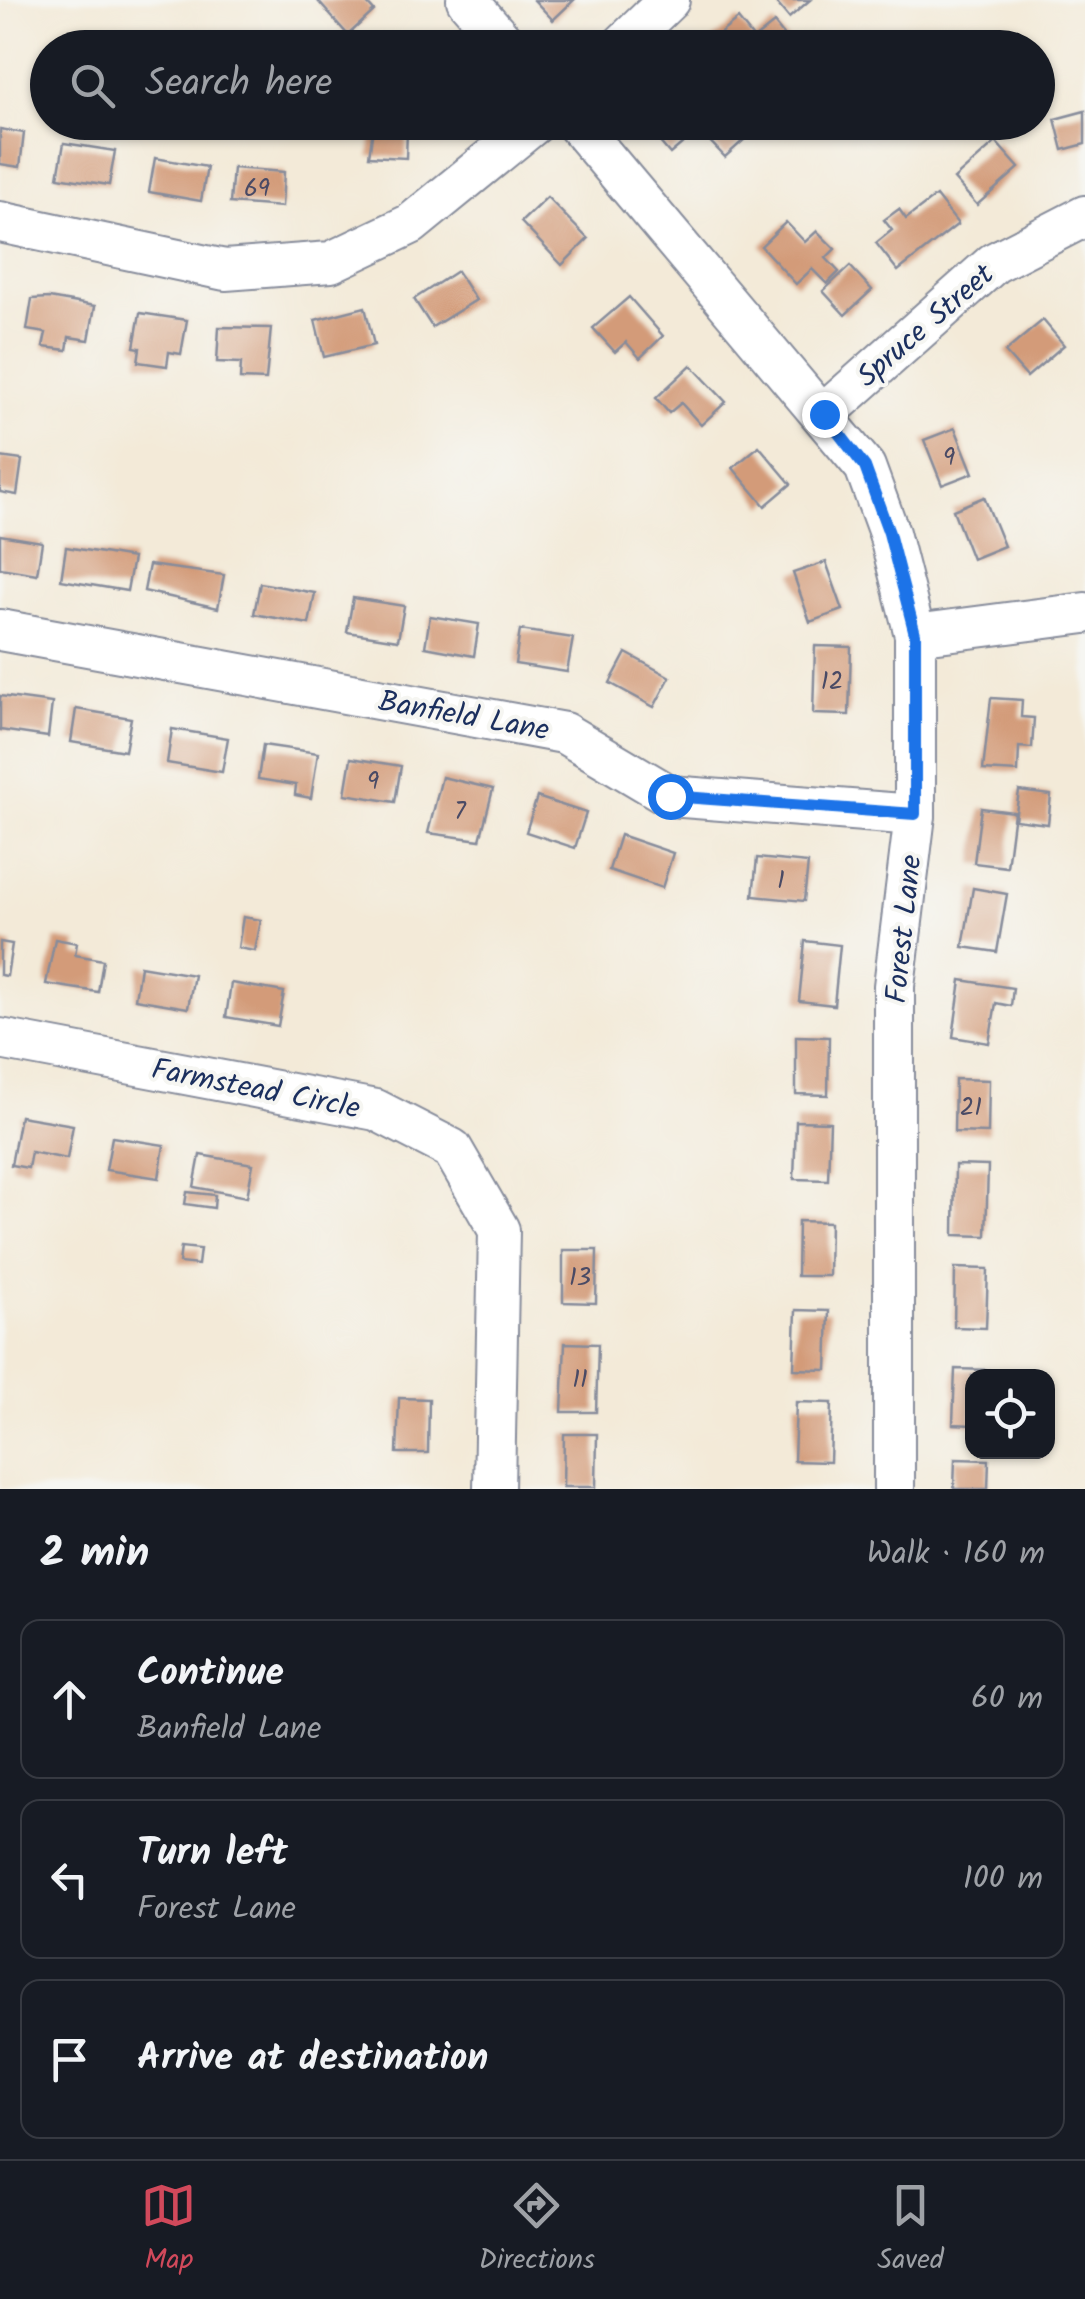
<!DOCTYPE html>
<meta charset="utf-8">
<style>
body{margin:0;font-family:Kalam,sans-serif;background:#20242c;color:#f1f3f6}
.controls{position:absolute;right:30px;bottom:30px;display:grid;overflow:hidden;border-radius:20px;box-shadow:0 2px 8px #0004}
.controls button{width:90px;height:90px;display:grid;place-items:center;padding:0;border:0;border-bottom:2px solid #363941;background:#171b24;color:#f1f3f6;font:50px sans-serif}
.stop{position:absolute;width:30px;height:30px;margin:-22px;border:8px solid #1a73e8;border-radius:50%;background:#fff}
.stop.end{background:#1a73e8;border-color:#fff;box-shadow:0 2px 10px #0008}
.list{margin:0;padding:0;list-style:none}
h2{display:flex;justify-content:space-between;align-items:center;height:130px;margin:0;padding:0 40px;font-size:42px}
h2 small{font-size:32px;font-weight:400;color:#9ea1a6}
.list li{display:grid;grid-template-columns:65px 1fr auto;gap:30px;align-items:center;box-sizing:border-box;height:160px;margin:0 20px 20px;padding:0 20px;border:2px solid #363941;border-radius:20px}
.list b{display:block;font-size:38px;white-space:nowrap}
.list p{margin:0;font-size:32px;white-space:nowrap;color:#9ea1a6}
.list em{font-size:32px;font-style:normal;color:#9ea1a6}
.icon{flex:none;width:55px;height:55px;fill:none;stroke:currentColor;stroke-width:2;stroke-linecap:round;stroke-linejoin:round}
.map{position:relative;flex:none;width:1085px;height:1489px;overflow:hidden}
.search{position:absolute;background:#171b24;box-shadow:0 2px 8px #0004;left:30px;right:30px;top:30px;height:110px;display:flex;align-items:center;gap:25px;box-sizing:border-box;padding:0 35px;border-radius:55px;color:#9ea1a6;font-size:38px}
.sheet{height:670px;background:#171b24}
nav{display:flex;justify-content:space-around;align-items:center;box-sizing:border-box;height:140px;border-top:2px solid #363941;background:#171b24;font-size:28px;color:#9ea1a6}
nav a{display:grid;justify-items:center;gap:5px}
nav .on{color:#d1495b}
.map>svg:first-child{display:block}
</style>
<div class="map">
<svg width="1085" height="1489" viewBox="0 0 1085 1489">
<rect width="100%" height="100%" fill="#f6f6f2"/>
<filter id="ink" filterUnits="userSpaceOnUse"><feTurbulence type="fractalNoise" baseFrequency=".01" numOctaves="2"/><feDisplacementMap in="SourceGraphic" scale="20" xChannelSelector="R" yChannelSelector="G"/><feConvolveMatrix kernelMatrix="1 2 1 2 8 2 1 2 1" color-interpolation-filters="sRGB"/></filter>
<filter id="wash" filterUnits="userSpaceOnUse"><feTurbulence type="fractalNoise" baseFrequency=".0048" numOctaves="4" result="noise"/><feDisplacementMap in="SourceGraphic" scale="40" xChannelSelector="R" yChannelSelector="G"/><feGaussianBlur stdDeviation="2.25" result="paint"/><feColorMatrix in="noise" values="0 0 0 0 0 0 0 0 0 0 0 0 0 0 0 0 0 1.4 0 .05"/><feComposite in="paint" operator="in"/></filter>
<g filter="url(#wash)">
<rect width="100%" height="100%" fill="#f3ead8"/>
<g id="blocks">
<!-- building -->
<g fill="#d39b79">
<polygon points="317,0 364,0 374,11 348,35"/>
<polygon points="534,0 574,0 553,20"/>
<polygon points="774,0 810,0 789,18"/>
<polygon points="738,19 754,39 774,23 794,48 702,48"/>
<polygon points="1085,111 1085,144 1063,150 1055,119"/>
<polygon points="374,122 438,122 437,132 407,131 406,158 369,156"/>
<polygon points="643,122 690,122 697,131 670,154"/>
<polygon points="718,122 749,122 756,129 725,157 704,135"/>
<polygon points="0,129 24,133 20,167 0,164"/>
<polygon points="996,142 1019,168 977,205 954,179"/>
<polygon points="64,143 115,151 109,185 58,177"/>
<polygon points="155,158 207,167 201,201 149,192"/>
<polygon points="233,168 284,172 282,207 230,203"/>
<polygon points="936,196 958,224 898,271 876,243 892,230 884,220 899,209 906,219"/>
<polygon points="547,197 588,239 562,265 521,222"/>
<polygon points="786,222 805,242 817,231 835,249 826,258 839,272 827,284 812,269 796,284 761,246"/>
<polygon points="850,266 872,290 845,315 823,291"/>
<polygon points="457,271 476,300 432,327 414,299"/>
<polygon points="629,297 663,336 640,358 626,342 615,352 593,328"/>
<polygon points="49,298 95,306 89,340 69,337 67,350 43,347 46,333 27,330 32,299"/>
<polygon points="365,307 374,345 324,357 315,320"/>
<polygon points="140,313 187,320 181,354 169,352 167,366 138,362 140,348 134,347"/>
<polygon points="1043,320 1064,345 1027,377 1005,352"/>
<polygon points="219,327 271,328 266,380 240,379 241,363 217,362"/>
<polygon points="691,365 726,402 701,425 681,403 669,413 656,398"/>
<polygon points="955,428 973,473 942,485 924,440"/>
<polygon points="759,446 791,484 765,506 733,468"/>
<polygon points="0,457 22,460 17,495 0,492"/>
<polygon points="984,497 1004,546 972,559 953,510"/>
<polygon points="0,535 42,542 37,574 0,568"/>
<polygon points="66,547 133,558 127,591 61,580"/>
<polygon points="826,562 843,610 810,622 793,573"/>
<polygon points="149,565 224,575 218,608 144,591"/>
<polygon points="260,583 315,593 309,624 254,614"/>
<polygon points="353,598 404,606 398,640 347,632"/>
<polygon points="430,616 479,624 474,656 425,647"/>
<polygon points="520,630 573,638 567,672 515,664"/>
<polygon points="815,646 851,647 849,715 813,714"/>
<polygon points="626,653 670,677 654,707 610,683"/>
<polygon points="0,696 52,703 48,737 0,730"/>
<polygon points="991,698 1022,700 1021,717 1034,718 1032,748 1019,747 1018,772 983,770"/>
<polygon points="76,709 131,718 125,751 71,742"/>
<polygon points="172,729 228,738 222,772 167,763"/>
<polygon points="263,745 318,753 311,798 295,795 296,785 258,779"/>
<polygon points="351,758 401,766 395,802 345,794"/>
<polygon points="442,777 493,789 480,840 428,833"/>
<polygon points="1019,791 1051,795 1048,824 1015,820"/>
<polygon points="537,797 586,813 575,848 526,832"/>
<polygon points="981,808 1014,812 1007,867 974,863"/>
<polygon points="620,835 673,853 662,888 609,870"/>
<polygon points="757,858 808,863 804,901 753,896"/>
<polygon points="973,888 1007,894 997,952 963,947"/>
<polygon points="243,917 261,920 255,951 238,948"/>
<polygon points="55,939 77,943 75,955 103,960 98,992 46,984"/>
<polygon points="805,941 840,945 834,1005 799,1001"/>
<polygon points="0,942 12,944 7,976 0,975"/>
<polygon points="140,966 194,975 188,1008 135,999"/>
<polygon points="961,980 1013,988 1011,1006 996,1003 989,1043 953,1037"/>
<polygon points="231,983 284,992 278,1026 226,1017"/>
<polygon points="796,1036 829,1037 828,1095 796,1094"/>
<polygon points="955,1079 989,1080 988,1133 954,1132"/>
<polygon points="20,1116 73,1125 67,1159 31,1152 28,1168 11,1165"/>
<polygon points="796,1121 830,1122 828,1180 794,1179"/>
<polygon points="112,1137 164,1145 159,1178 106,1170"/>
<polygon points="200,1155 253,1164 247,1197 194,1187"/>
<polygon points="955,1165 988,1166 986,1236 954,1235"/>
<polygon points="187,1192 215,1195 214,1208 185,1204"/>
<polygon points="798,1221 830,1222 829,1276 797,1276"/>
<polygon points="181,1247 200,1249 198,1265 179,1263"/>
<polygon points="563,1250 597,1250 596,1303 563,1302"/>
<polygon points="955,1268 988,1269 986,1328 954,1327"/>
<polygon points="796,1310 829,1311 827,1370 794,1369"/>
<polygon points="565,1343 598,1344 596,1412 562,1412"/>
<polygon points="955,1369 989,1370 989,1376 972,1376 972,1425 953,1424"/>
<polygon points="399,1398 429,1399 428,1453 397,1453"/>
<polygon points="796,1402 832,1403 830,1462 794,1461"/>
<polygon points="564,1434 597,1434 596,1487 563,1487"/>
<polygon points="955,1459 989,1460 988,1489 954,1489"/>
</g>
</g>
</g>
<g filter="url(#ink)">
<use href="#blocks" fill-opacity="0" stroke="#878c9b" stroke-width="2.5"/>
<g fill="none" stroke-linecap="round" stroke-linejoin="round">
<defs>
<g id="minor">
<polyline points="467,0 509,48"/>
<polyline points="619,48 669,0"/>
<polyline points="575,122 865,467 889,533 915,635 915,815 894,986 894,1489"/>
<polyline points="0,222 225,270 331,262 411,224 536,122"/>
<polyline points="824,414 994,263 1085,216"/>
<polyline points="0,630 564,733 670,796 915,815"/>
<polyline points="915,635 1085,613"/>
<polyline points="0,1039 376,1110 452,1149 499,1230 494,1489"/>
</g>
</defs>
<!-- minor casing -->
<use href="#minor" stroke="#878c9b" stroke-width="44"/>
<!-- minor -->
<use href="#minor" stroke="#fff" stroke-width="40"/>
</g>
</g>
<g fill="none" stroke-linecap="round" stroke-linejoin="round" filter="url(#ink)">
<!-- route -->
<polyline stroke="#1a73e8" stroke-width="12" points="670,796 915,814 915,634 889,533 865,467 824,414"/>
</g>
<g text-anchor="middle" stroke-width="8" stroke-linejoin="round" paint-order="stroke">
<!-- number labels -->
<g font-size="25" fill="#494a65">
<text x="257" y="196">69</text>
<text x="949" y="465">9</text>
<text x="832" y="689">12</text>
<text x="373" y="789">9</text>
<text x="460" y="819">7</text>
<text x="781" y="888">1</text>
<text x="971" y="1115">21</text>
<text x="580" y="1285">13</text>
<text x="580" y="1387">11</text>
</g>
<!-- street labels -->
<g font-size="30" fill="#1b2f5e" stroke="#f6f6f2">
<text transform="translate(925 325) rotate(-41)" y="10">Spruce Street</text>
<text transform="translate(464 715) rotate(10)" y="10">Banfield Lane</text>
<text transform="translate(903 929) rotate(-84)" y="10">Forest Lane</text>
<text transform="translate(256 1088) rotate(11)" y="10">Farmstead Circle</text>
</g>
</g>
</svg>
<div class="controls">
<button><svg class="icon" aria-label="locate" viewBox="0 0 24 24"><circle cx="12" cy="12" r="6"/><path d="M12 2v4M12 18v4M2 12h4M18 12h4"/></svg></button>
</div>
<div class="stop" style="left:670px;top:796px"></div>
<div class="stop end" style="left:824px;top:414px"></div>
<div class="search"><svg class="icon" aria-label="search" viewBox="0 0 24 24"><circle cx="10" cy="10" r="6"/><path d="M15 15l6 6"/></svg>Search here</div>
</div>
<section class="sheet">
<h2>2 min<small>Walk · 160 m</small></h2>
<ul class="list">
<li><svg class="icon" aria-label="ahead" viewBox="0 0 24 24"><path d="M12 20V5M6 11l6-6 6 6"/></svg><div><b>Continue</b><p>Banfield Lane</p></div><em>60 m</em></li>
<li><svg class="icon" aria-label="left" viewBox="0 0 24 24"><path d="M17 20v-9H6M10 6l-5 5 5 5"/></svg><div><b>Turn left</b><p>Forest Lane</p></div><em>100 m</em></li>
<li><svg class="icon" aria-label="arrive" viewBox="0 0 24 24"><path d="M6 21V4h12l-3 4 3 4H6"/></svg><div><b>Arrive at destination</b></div></li>
</ul>
</section>
<nav>
<a class="on"><svg class="icon" aria-label="map" viewBox="0 0 24 24"><path d="M3 6l6-2 6 2 6-2v14l-6 2-6-2-6 2zM9 4v14M15 6v14"/></svg>Map</a>
<a><svg class="icon" aria-label="directions" viewBox="0 0 24 24"><path d="M12 3l9 9-9 9-9-9zM9 14v-3h6M13 9l2 2-2 2"/></svg>Directions</a>
<a><svg class="icon" aria-label="saved" viewBox="0 0 24 24"><path d="M7 4h10v16l-5-4-5 4z"/></svg>Saved</a>
</nav>
